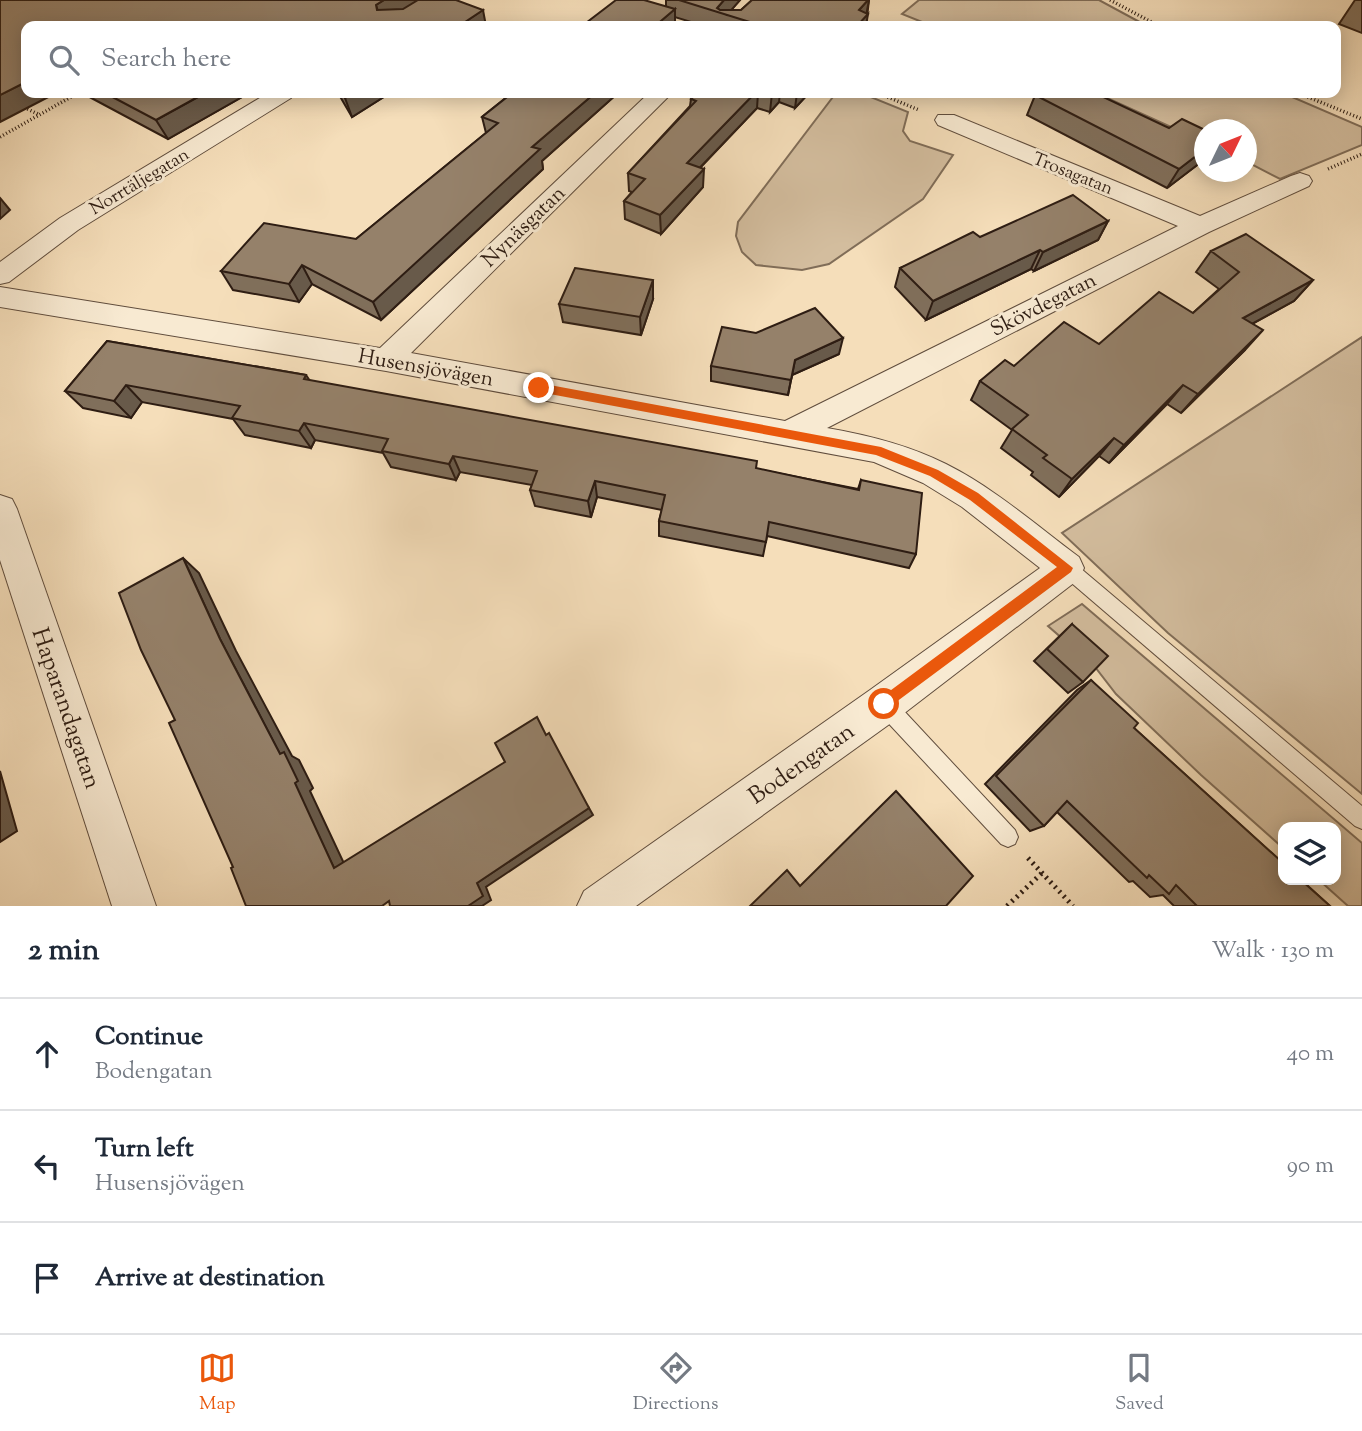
<!DOCTYPE html>
<meta charset="utf-8">
<style>
body{margin:0;font-family:"Sorts Mill Goudy",serif;background:#f6f6f7;color:#1f2937}
.controls{position:absolute;right:21px;bottom:21px;display:grid;overflow:hidden;border-radius:14px;box-shadow:0 4px 18px #0003}
.controls button{width:63px;height:63px;display:grid;place-items:center;padding:0;border:0;border-bottom:2px solid #e0e1e3;background:#fff;color:#1f2937;font:35px sans-serif}
.compass{position:absolute;left:1194px;top:119px;width:63px;height:63px;border-radius:50%;background:#fff;box-shadow:0 4px 18px #0003;rotate:47deg}
.stop{position:absolute;width:21px;height:21px;margin:-16px;border:5px solid #ea580c;border-radius:50%;background:#fff}
.stop.end{background:#ea580c;border-color:#fff;box-shadow:0 2px 7px #0008}
.list{margin:0;padding:0;list-style:none}
h2{display:flex;justify-content:space-between;align-items:center;height:91px;margin:0;padding:0 28px;font-size:30px}
h2 small{font-size:23px;font-weight:400;color:#747a83}
.list li{display:grid;grid-template-columns:46px 1fr auto;gap:21px;align-items:center;box-sizing:border-box;height:112px;padding:0 28px;border-top:2px solid #e0e1e3}
.list b{display:block;font-size:26px;white-space:nowrap}
.list p{margin:0;font-size:23px;white-space:nowrap;color:#747a83}
.list em{font-size:23px;font-style:normal;color:#747a83}
.icon{flex:none;width:38px;height:38px;fill:none;stroke:currentColor;stroke-width:2;stroke-linecap:round;stroke-linejoin:round}
.map{position:relative;flex:none;width:1362px;height:906px;overflow:hidden}
.search{position:absolute;background:#fff;box-shadow:0 4px 18px #0003;left:21px;right:21px;top:21px;height:77px;display:flex;align-items:center;gap:18px;box-sizing:border-box;padding:0 24px;border-radius:14px;color:#747a83;font-size:26px}
.sheet{height:427px;background:#fff}
nav{display:flex;justify-content:space-around;align-items:center;box-sizing:border-box;height:98px;border-top:2px solid #e0e1e3;background:#fff;font-size:19px;color:#747a83}
nav a{display:grid;justify-items:center;gap:4px}
nav .on{color:#ea580c}
.map>svg:first-child{display:block}
</style>
<div class="map">
<svg width="1362" height="906" viewBox="0 0 1362 906">
<rect width="100%" height="100%" fill="#f5deba"/>
<filter id="stains"><feTurbulence type="fractalNoise" baseFrequency=".00286" numOctaves="4"/><feColorMatrix values="0 0 0 0 .2 0 0 0 0 .09 0 0 0 0 .02 0 0 0 .5 -.17"/></filter>
<radialGradient id="worn" r=".72"><stop offset=".6" stop-color="#630" stop-opacity="0"/><stop offset="1" stop-color="#630" stop-opacity=".3"/></radialGradient>
<!-- green -->
<g fill="#d3bd9e" stroke="#806d58" stroke-width="2">
<polygon points="919,0 1099,0 1147,26 932,26 902,14"/>
<polygon points="836,93 861,93 908,112 903,131 910,141 953,155 923,199 829,264 802,270 756,265 742,252 736,236 738,222"/>
<polygon points="1096,93 1283,93 1362,127 1362,145 1280,179 1247,162 1246,130 1204,130 1204,142"/>
<polygon points="1362,337 1362,794 1168,633 1062,533"/>
<polygon points="1082,604 1362,843 1362,906 1348,906 1319,880 1336,880 1336,827 1283,827 1283,848 1201,775 1116,694 1095,667 1048,626"/>
</g>
<g fill="none" stroke-linecap="round" stroke-linejoin="round">
<defs>
<g id="service">
<polygon points="1067,560 1073,562 1362,806 1362,829 1355,826 1061,574 1058,568 1061,562"/>
<polygon points="884,694 891,697 1015,830 1018,837 1015,844 1008,847 1001,844 877,711 874,704 877,697"/>
</g>
<g id="minor">
<polygon points="268,93 294,93 291,98 78,230 9,282 0,284 0,262 60,218"/>
<path d="M649,93h23l-261,260 374,68 393,-195 -240,-101 -3,-5 3,-5h16l246,101 91,-40 9,-3 9,3 3,5 -3,5 -100,46 -382,196c41,7 81,17 119,36 48,24 90,61 133,93l5,11 -5,11 -181,139 -262,188h-59l7,-15 286,-201 170,-122 -78,-61 -39,-24 -49,-21 -488,-91 -386,-64v-20l380,61z"/>
<polygon points="0,495 12,499 17,509 156,906 112,906 0,560"/>
</g>
</defs>
<!-- service casing -->
<use href="#service" stroke="#604d3d" stroke-width="2"/>
<!-- minor casing -->
<use href="#minor" stroke="#604d3d" stroke-width="2"/>
<!-- path-far1 -->
<g stroke="#2e1d13" stroke-width="3.5" stroke-dasharray="1 2.5" stroke-linecap="butt">
<polyline points="1110,0 1159,26"/>
<polyline points="878,93 919,110"/>
<polyline points="1298,93 1362,119"/>
<polyline points="21,106 38,114"/>
<polyline points="0,137 78,93"/>
<polyline points="1328,169 1362,154"/>
</g>
<!-- path -->
<g stroke="#2e1d13" stroke-width="5" stroke-dasharray="2 4.5" stroke-linecap="butt">
<polyline points="1028,858 1073,906"/>
<polyline points="1007,906 1042,873"/>
</g>
<!-- service -->
<use href="#service" fill="#f8ead2" fill-rule="evenodd"/>
<!-- minor -->
<use href="#minor" fill="#f8ead2" fill-rule="evenodd"/>
</g>
<!-- wall -->
<g fill="#806f5b" stroke="#2e1d13" stroke-width="2">
<polygon points="666,0 740,0 731,10 741,10 752,0 869,0 866,26 704,26 675,17 675,26 666,7"/>
<polygon points="1355,0 1362,0 1362,33 1339,24"/>
<polygon points="82,93 249,93 168,139"/>
<polygon points="338,93 390,93 352,117"/>
<polygon points="512,93 618,93 542,161 543,169 381,320 312,284 299,302 233,290 221,271 356,239 486,133 482,117"/>
<polygon points="697,93 809,93 795,108 779,102 770,112 757,108 700,168 703,187 661,234 625,219 624,201 632,192 629,191 628,173 690,106 691,99"/>
<polygon points="1036,93 1169,128 1205,130 1205,159 1167,188 1027,115"/>
<polygon points="1108,221 1098,240 1034,271 1031,269 926,320 895,287 900,268 980,237"/>
<polygon points="1211,251 1313,280 1294,301 1252,324 1245,350 1181,413 1167,404 1109,463 1099,456 1059,497 1031,475 1033,472 1001,448 1012,430 971,400 980,381 1014,366 1099,344 1193,313 1219,289 1196,272"/>
<polygon points="653,299 641,335 563,322 559,304"/>
<polygon points="107,341 306,375 310,381 858,489 861,480 916,554 909,568 767,536 763,556 659,536 659,521 662,510 597,497 591,517 535,506 530,490 532,485 460,472 456,480 391,467 383,453 315,440 311,448 245,435 233,419 142,402 131,418 83,408 65,391"/>
<polygon points="839,354 792,375 788,395 711,381 711,366"/>
<polygon points="1072,624 1083,682 1068,693 1034,661"/>
<polygon points="1091,680 1134,728 1330,906 1174,906 1163,895 1150,897 1133,881 1129,882 1057,812 1044,826 1030,831 985,784 1077,690"/>
</g>
<!-- shaded-wall -->
<g fill="#685a4a" stroke="#2e1d13" stroke-width="2">
<polygon points="384,0 415,0 416,2 382,24 376,5"/>
<polygon points="724,0 740,0 727,15 717,8"/>
<polygon points="868,0 869,0 866,16 868,14 866,26 856,26 859,10"/>
<polygon points="675,9 675,26 655,26"/>
<polygon points="483,10 486,26 459,26"/>
<polygon points="26,82 26,93 56,93 0,122 0,95"/>
<polygon points="205,93 249,93 168,139 156,120"/>
<polygon points="354,93 390,93 352,117 345,98"/>
<polygon points="595,93 618,93 542,161 543,169 381,320 373,302 532,147"/>
<polygon points="755,93 758,93 757,108 687,181 687,163"/>
<polygon points="772,93 780,93 779,102 770,112"/>
<polygon points="797,93 809,93 795,108"/>
<polygon points="1205,149 1205,159 1167,188 1179,169"/>
<polygon points="704,169 703,187 661,234 660,215"/>
<polygon points="0,198 10,210 0,219"/>
<polygon points="1108,221 1098,240 1034,271 1043,252"/>
<polygon points="1040,250 1031,269 926,320 933,301"/>
<polygon points="302,265 312,284 299,302 289,284"/>
<polygon points="653,280 653,299 641,335 640,317"/>
<polygon points="1313,280 1294,301 1226,338 1243,318"/>
<polygon points="1263,330 1245,350 1181,413 1198,394"/>
<polygon points="843,338 839,354 792,375 788,395 795,360"/>
<polygon points="126,385 142,402 131,418 114,401"/>
<polygon points="1183,385 1167,404 1109,463 1124,445"/>
<polygon points="304,423 315,440 311,448 299,431"/>
<polygon points="1114,438 1099,456 1059,497 1072,479"/>
<polygon points="453,456 460,472 456,480 449,464"/>
<polygon points="595,481 597,497 591,517 588,501"/>
<polygon points="183,558 199,573 236,651 292,756 299,760 313,788 310,791 348,872 334,868 280,754 220,639"/>
<polygon points="0,771 17,831 0,842"/>
<polygon points="589,808 593,815 486,887 491,900 482,906 468,906 477,883"/>
</g>
<!-- building -->
<g fill="#95816a" stroke="#2e1d13" stroke-width="2">
<polygon points="0,0 384,0 376,5 377,10 403,9 418,0 456,0 483,10 459,26 26,26 26,82 0,95"/>
<polygon points="616,0 644,0 675,9 655,26 582,26"/>
<polygon points="679,0 724,0 717,8 720,10 741,10 752,0 868,0 859,10 868,14 857,26 750,26 753,23"/>
<polygon points="105,93 205,93 156,120"/>
<polygon points="342,93 354,93 345,98"/>
<polygon points="512,93 595,93 532,147 540,149 373,302 302,265 289,284 221,271 264,223 356,239 498,123 482,117"/>
<polygon points="697,93 755,93 687,163 704,169 660,215 624,201 645,179 628,173 696,101 691,99"/>
<polygon points="1036,93 1095,93 1169,128 1182,119 1205,130 1205,149 1179,169 1035,95"/>
<polygon points="1073,195 1108,221 1043,252 1040,250 933,301 900,268 973,232 980,237"/>
<polygon points="1246,234 1313,280 1243,318 1263,330 1198,394 1183,385 1124,445 1114,438 1072,479 1043,458 1047,455 1012,429 1028,415 980,381 1005,360 1014,366 1064,322 1099,344 1159,292 1193,313 1239,272 1211,251"/>
<polygon points="575,268 653,280 640,317 559,304"/>
<polygon points="815,308 843,338 795,360 791,380 711,366 722,327 756,333"/>
<polygon points="107,341 306,375 304,379 757,461 756,468 859,490 861,480 922,493 916,554 769,522 766,542 659,521 665,495 595,481 588,501 530,490 537,471 453,456 449,464 382,451 388,439 304,423 299,431 232,418 240,406 126,385 114,401 65,391"/>
<polygon points="183,558 220,639 280,754 284,752 298,781 295,783 334,868 505,762 495,743 537,717 546,735 549,733 589,808 477,883 483,896 468,906 390,906 389,901 382,906 246,906 231,868 233,867 169,723 175,720 141,650 119,593"/>
<polygon points="1072,624 1108,656 1083,682 1047,649"/>
<polygon points="1091,680 1138,723 1134,728 1283,863 1283,880 1301,880 1330,906 1197,906 1176,885 1169,894 1149,875 1147,878 1067,801 1044,826 996,776"/>
<polygon points="896,791 973,876 946,906 750,906 787,870 800,886"/>
</g>
<!-- route -->
<polygon fill="#ea580c" points="539,383 881,447 938,470 978,493 1073,568 1071,572 884,711 879,709 879,699 1057,567 970,500 930,476 876,455 539,392 534,388"/>
<g text-anchor="middle" stroke-width="6" stroke-linejoin="round" paint-order="stroke">
<!-- far-street labels -->
<g font-size="18" fill="#2e1d13" stroke="#f8ead2">
<text transform="translate(1073 173) rotate(22)" y="6">Trosagatan</text>
<text transform="translate(139 181) rotate(-31)" y="6">Norrtäljegatan</text>
</g>
<!-- street labels -->
<g font-size="21" fill="#2e1d13" stroke="#f8ead2">
<text transform="translate(523 226) rotate(-44)" y="7">Nynäsgatan</text>
<text transform="translate(1043 304) rotate(-27)" y="7">Skövdegatan</text>
<text transform="translate(426 367) rotate(10)" y="7">Husensjövägen</text>
</g>
<!-- near-street labels -->
<g font-size="24" fill="#2e1d13" stroke="#f8ead2">
<text transform="translate(67 708) rotate(71)" y="8">Haparandagatan</text>
<text transform="translate(801 763) rotate(-35)" y="8">Bodengatan</text>
</g>
</g>
<rect width="100%" height="100%" filter="url(#stains)"/>
<rect width="100%" height="100%" fill="url(#worn)"/>
</svg>
<div class="controls">
<button><svg class="icon" aria-label="layers" viewBox="0 0 24 24"><path d="M12 4l9 5-9 5-9-5zM3 14l9 5 9-5"/></svg></button>
</div>
<svg class="compass" viewBox="-18 -18 36 36"><path d="M0-13l5 13h-10z" fill="#e53935"/><path d="M0 13l5-13h-10z" fill="#747a83"/></svg>
<div class="stop" style="left:884px;top:704px"></div>
<div class="stop end" style="left:539px;top:388px"></div>
<div class="search"><svg class="icon" aria-label="search" viewBox="0 0 24 24"><circle cx="10" cy="10" r="6"/><path d="M15 15l6 6"/></svg>Search here</div>
</div>
<section class="sheet">
<h2>2 min<small>Walk · 130 m</small></h2>
<ul class="list">
<li><svg class="icon" aria-label="ahead" viewBox="0 0 24 24"><path d="M12 20V5M6 11l6-6 6 6"/></svg><div><b>Continue</b><p>Bodengatan</p></div><em>40 m</em></li>
<li><svg class="icon" aria-label="left" viewBox="0 0 24 24"><path d="M17 20v-9H6M10 6l-5 5 5 5"/></svg><div><b>Turn left</b><p>Husensjövägen</p></div><em>90 m</em></li>
<li><svg class="icon" aria-label="arrive" viewBox="0 0 24 24"><path d="M6 21V4h12l-3 4 3 4H6"/></svg><div><b>Arrive at destination</b></div></li>
</ul>
</section>
<nav>
<a class="on"><svg class="icon" aria-label="map" viewBox="0 0 24 24"><path d="M3 6l6-2 6 2 6-2v14l-6 2-6-2-6 2zM9 4v14M15 6v14"/></svg>Map</a>
<a><svg class="icon" aria-label="directions" viewBox="0 0 24 24"><path d="M12 3l9 9-9 9-9-9zM9 14v-3h6M13 9l2 2-2 2"/></svg>Directions</a>
<a><svg class="icon" aria-label="saved" viewBox="0 0 24 24"><path d="M7 4h10v16l-5-4-5 4z"/></svg>Saved</a>
</nav>
